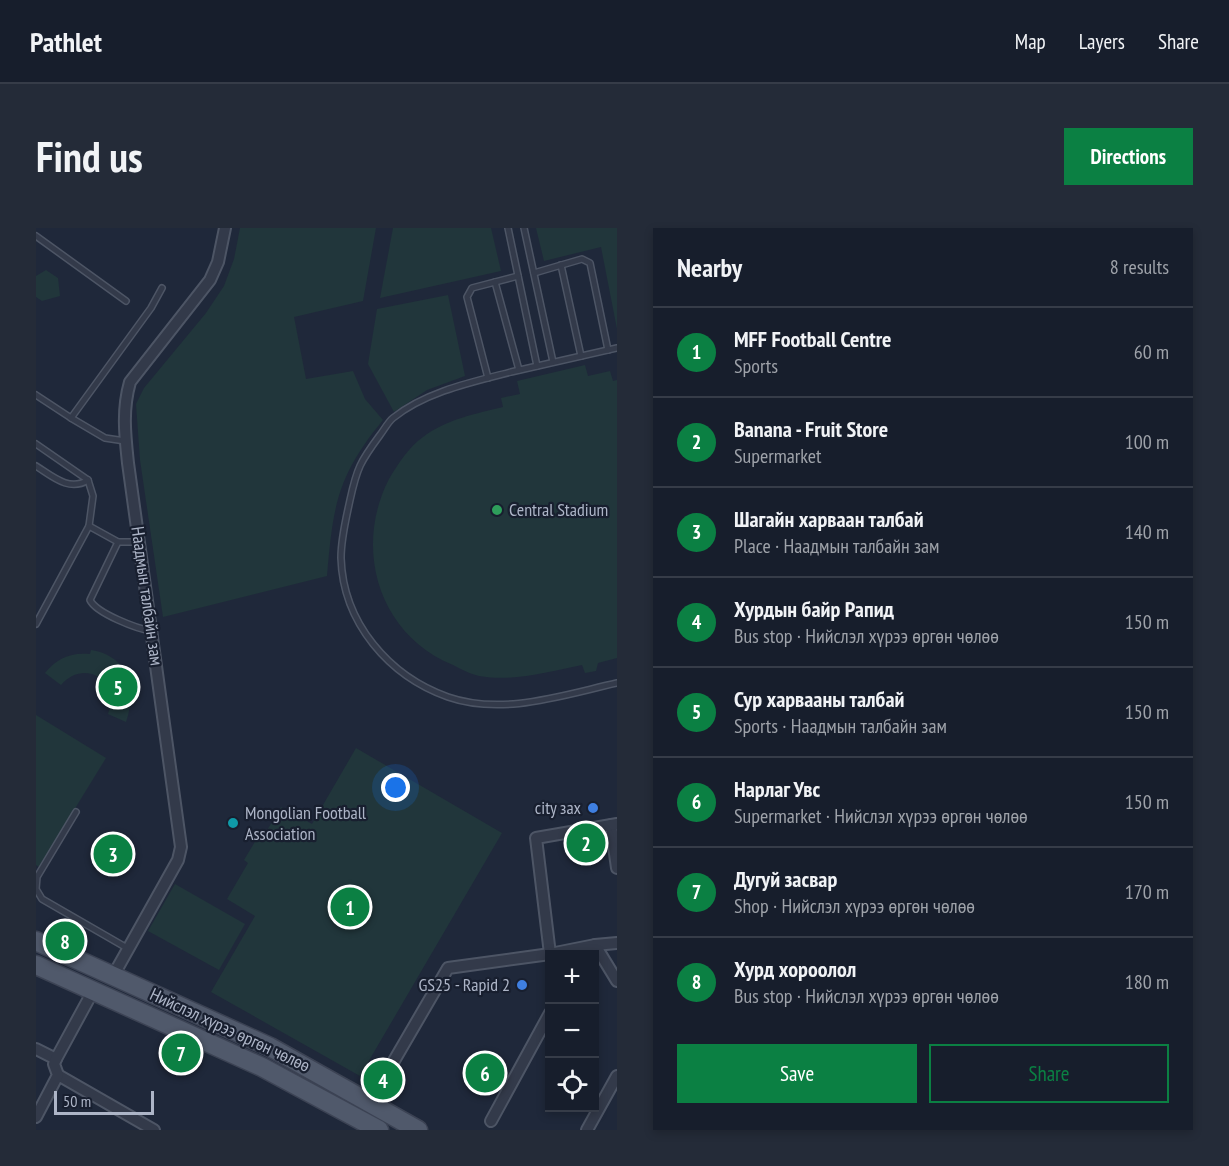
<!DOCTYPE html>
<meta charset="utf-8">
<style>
body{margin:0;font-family:"PT Sans Narrow",sans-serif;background:#242b38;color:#f1f3f6}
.controls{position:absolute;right:18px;bottom:18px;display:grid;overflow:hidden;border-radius:0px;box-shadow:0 3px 9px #0003}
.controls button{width:54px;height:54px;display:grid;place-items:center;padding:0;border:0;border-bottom:2px solid #363c48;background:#171e2c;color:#f1f3f6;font:30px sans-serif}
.scale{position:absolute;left:18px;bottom:15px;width:100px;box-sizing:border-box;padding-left:6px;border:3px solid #adb5c7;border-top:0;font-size:16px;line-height:21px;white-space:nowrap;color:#adb5c7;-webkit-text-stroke:4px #181f2f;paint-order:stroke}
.you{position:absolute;left:360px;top:560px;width:21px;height:21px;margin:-15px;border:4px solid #fff;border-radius:50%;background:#1a73e8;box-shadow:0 0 0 9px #1a73e833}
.badge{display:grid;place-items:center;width:39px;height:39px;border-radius:50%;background:#0b8043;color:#fff;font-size:20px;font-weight:700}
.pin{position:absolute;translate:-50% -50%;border:3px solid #fff;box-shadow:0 2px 6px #0006}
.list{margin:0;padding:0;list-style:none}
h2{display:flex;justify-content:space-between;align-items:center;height:78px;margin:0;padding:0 24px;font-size:26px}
h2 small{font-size:20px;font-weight:400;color:#9ea2a9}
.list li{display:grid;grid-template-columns:39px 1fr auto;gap:18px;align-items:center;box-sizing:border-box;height:90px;padding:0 24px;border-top:2px solid #363c48}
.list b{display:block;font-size:22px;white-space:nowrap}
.list p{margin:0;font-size:20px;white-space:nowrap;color:#9ea2a9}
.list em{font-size:20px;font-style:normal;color:#9ea2a9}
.actions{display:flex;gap:12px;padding:18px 24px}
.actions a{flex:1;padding:14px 0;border:2px solid #0b8043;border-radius:0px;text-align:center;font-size:21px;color:#0b8043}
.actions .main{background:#0b8043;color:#fff}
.icon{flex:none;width:33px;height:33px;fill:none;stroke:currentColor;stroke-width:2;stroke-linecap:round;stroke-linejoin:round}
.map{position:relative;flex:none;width:581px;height:902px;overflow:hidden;border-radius:0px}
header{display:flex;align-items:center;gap:36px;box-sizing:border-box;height:84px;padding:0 30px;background:#171e2c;border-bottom:2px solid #363c48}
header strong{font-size:28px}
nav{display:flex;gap:33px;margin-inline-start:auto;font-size:21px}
.intro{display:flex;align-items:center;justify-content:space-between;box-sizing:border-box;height:144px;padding:0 36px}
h1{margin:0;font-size:42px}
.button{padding:15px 27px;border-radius:0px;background:#0b8043;color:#fff;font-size:21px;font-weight:700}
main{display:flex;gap:36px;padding:0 36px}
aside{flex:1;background:#171e2c;border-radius:0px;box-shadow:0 3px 9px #0003}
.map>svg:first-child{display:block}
</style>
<header>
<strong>Pathlet</strong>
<nav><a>Map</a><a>Layers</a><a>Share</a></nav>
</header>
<div class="intro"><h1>Find us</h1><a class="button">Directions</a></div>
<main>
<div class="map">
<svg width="581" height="902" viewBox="0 0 581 902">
<rect width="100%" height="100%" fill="#1f283a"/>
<!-- green -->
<g fill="#21363b">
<path d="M204,0h136l-13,73 -69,16 12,62 47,-8 12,28 18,21c-46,56 -50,86 -56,156l-164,41 -23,-157 -4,-56 8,-16 62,-75 18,-27 10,-27z"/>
<polygon points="357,0 455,0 465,43 344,70"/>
<polygon points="500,0 581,0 581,101 565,19 508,33"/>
<polygon points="10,42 22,50 24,68 6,73 0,69 0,48"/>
<polygon points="412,67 429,148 391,162 358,184 332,136 341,81"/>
<path d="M549,137l3,11 22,-5 3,10 4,-1v278l-19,5 -2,8 -11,2 -3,-8c-35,7 -68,17 -103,11 -9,-2 -18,-7 -26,-11 -74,-30 -100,-116 -64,-186 9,-15 19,-31 34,-42 24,-18 52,-23 80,-30l-2,-9 19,-4 -3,-13z"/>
<path d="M55,422c15,2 26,9 35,22l-3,3c8,16 9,30 3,47l-18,-8c12,-33 -23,-56 -47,-29l-16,-12c12,-15 26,-21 45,-19z"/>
<polygon points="0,487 70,530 3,639 0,637"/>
<polygon points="320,520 466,605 324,848 175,764 219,688 191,671 212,635 208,632 223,607 227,609 245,579 276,596"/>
<polygon points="139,656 209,696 183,742 112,703"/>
</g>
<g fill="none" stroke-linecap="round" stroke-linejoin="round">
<defs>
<g id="lane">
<polyline points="472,0 501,138"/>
<polyline points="488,0 517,134"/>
<polyline points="0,8 90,73"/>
<polyline points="525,37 545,128"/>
<polyline points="498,45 546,31 554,35 572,122"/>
<polyline points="459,54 483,142"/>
<path d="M581,120c-36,8 -71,16 -106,24 -39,10 -86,20 -118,46 -5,4 -9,12 -13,17 -20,27 -23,33 -30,65 -4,19 -9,38 -9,58 2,65 48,118 107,139 55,19 115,-2 169,-14"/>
<polyline points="452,150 431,69 436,60 482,48"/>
<polyline points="0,167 35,190 115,80 126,60"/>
<polyline points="35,190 69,210 89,213"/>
<polyline points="0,216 52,252 57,268 53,298"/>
<path d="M0,238c16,10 33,26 52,14"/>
<path d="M82,314l-28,58c6,13 47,29 62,31"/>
<polyline points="0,396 53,298 82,314 103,314"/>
<polyline points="40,584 1,649 0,661 6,671 91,720"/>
</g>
<g id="street">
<polyline points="575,597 581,640"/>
<polyline points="559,717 581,753"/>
<polyline points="514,726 500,610 581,596"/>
<path d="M77,748l65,-116 3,-13 -53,-384c-3,-28 -6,-53 2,-81l80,-102 8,-18 7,-34"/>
<polyline points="0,821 20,831"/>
<polyline points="22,847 118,902"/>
<polyline points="334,874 412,740 514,726 559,717 581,715"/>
<polyline points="0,889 22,847 18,836 20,831 57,763"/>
<polyline points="455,893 514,785"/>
<polyline points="551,902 581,848"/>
</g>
<g id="primary">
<polyline points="0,713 234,819 382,902"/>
<polyline points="0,737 226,839 343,902"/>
</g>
</defs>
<!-- lane casing -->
<use href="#lane" stroke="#4d5565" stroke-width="8"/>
<!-- street casing -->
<use href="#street" stroke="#4d5565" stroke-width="14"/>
<!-- primary casing -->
<use href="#primary" stroke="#3c4354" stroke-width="21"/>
<!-- lane -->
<use href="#lane" stroke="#333a4a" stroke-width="5"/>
<!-- street -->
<use href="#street" stroke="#333a4a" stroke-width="10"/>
<!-- primary -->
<use href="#primary" stroke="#50596b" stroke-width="18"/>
</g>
<!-- markers -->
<circle fill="#2e9e5b" stroke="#181f2f" stroke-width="2" cx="461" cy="282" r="6"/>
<g fill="#3f7fe0" stroke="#181f2f" stroke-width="2">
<circle cx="557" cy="580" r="6"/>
<circle cx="486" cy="757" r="6"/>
</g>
<circle fill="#0f9aa8" stroke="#181f2f" stroke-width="2" cx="197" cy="595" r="6"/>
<g text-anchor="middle" stroke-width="4.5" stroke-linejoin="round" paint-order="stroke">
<!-- poi labels -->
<g font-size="18" fill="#adb5c7" stroke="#181f2f" text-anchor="start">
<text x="473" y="288">Central Stadium</text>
<text x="545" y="586" text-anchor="end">city зах</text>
<text x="209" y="591">Mongolian Football<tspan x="209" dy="21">Association</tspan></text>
<text x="474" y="763" text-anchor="end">GS25 - Rapid 2</text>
</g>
<!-- street labels -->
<g font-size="18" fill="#adb5c7" stroke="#181f2f">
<text transform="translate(111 368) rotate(82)" y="6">Наадмын талбайн зам</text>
<text transform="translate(194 802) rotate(25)" y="6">Нийслэл хүрээ өргөн чөлөө</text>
</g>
</g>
</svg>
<div class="controls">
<button>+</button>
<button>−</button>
<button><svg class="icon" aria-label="locate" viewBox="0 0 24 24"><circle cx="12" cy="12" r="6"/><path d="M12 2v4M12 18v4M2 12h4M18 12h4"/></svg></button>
</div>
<div class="scale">50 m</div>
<div class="you"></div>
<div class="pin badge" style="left:314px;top:679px">1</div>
<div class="pin badge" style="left:550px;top:615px">2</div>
<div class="pin badge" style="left:77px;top:626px">3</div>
<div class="pin badge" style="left:347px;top:852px">4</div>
<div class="pin badge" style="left:82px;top:459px">5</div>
<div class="pin badge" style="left:449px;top:845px">6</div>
<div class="pin badge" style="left:145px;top:825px">7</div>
<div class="pin badge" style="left:29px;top:713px">8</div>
</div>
<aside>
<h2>Nearby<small>8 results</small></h2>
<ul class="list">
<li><span class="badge">1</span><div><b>MFF Football Centre</b><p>Sports</p></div><em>60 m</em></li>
<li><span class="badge">2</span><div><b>Banana - Fruit Store</b><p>Supermarket</p></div><em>100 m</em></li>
<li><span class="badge">3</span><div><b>Шагайн харваан талбай</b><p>Place · Наадмын талбайн зам</p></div><em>140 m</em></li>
<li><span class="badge">4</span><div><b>Хурдын байр Рапид</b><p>Bus stop · Нийслэл хүрээ өргөн чөлөө</p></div><em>150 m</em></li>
<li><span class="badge">5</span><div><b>Сур харвааны талбай</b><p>Sports · Наадмын талбайн зам</p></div><em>150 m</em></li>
<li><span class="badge">6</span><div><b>Нарлаг Увс</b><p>Supermarket · Нийслэл хүрээ өргөн чөлөө</p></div><em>150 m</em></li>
<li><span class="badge">7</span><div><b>Дугуй засвар</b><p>Shop · Нийслэл хүрээ өргөн чөлөө</p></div><em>170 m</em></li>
<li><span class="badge">8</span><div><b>Хурд хороолол</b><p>Bus stop · Нийслэл хүрээ өргөн чөлөө</p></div><em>180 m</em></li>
</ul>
<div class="actions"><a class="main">Save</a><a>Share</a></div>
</aside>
</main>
